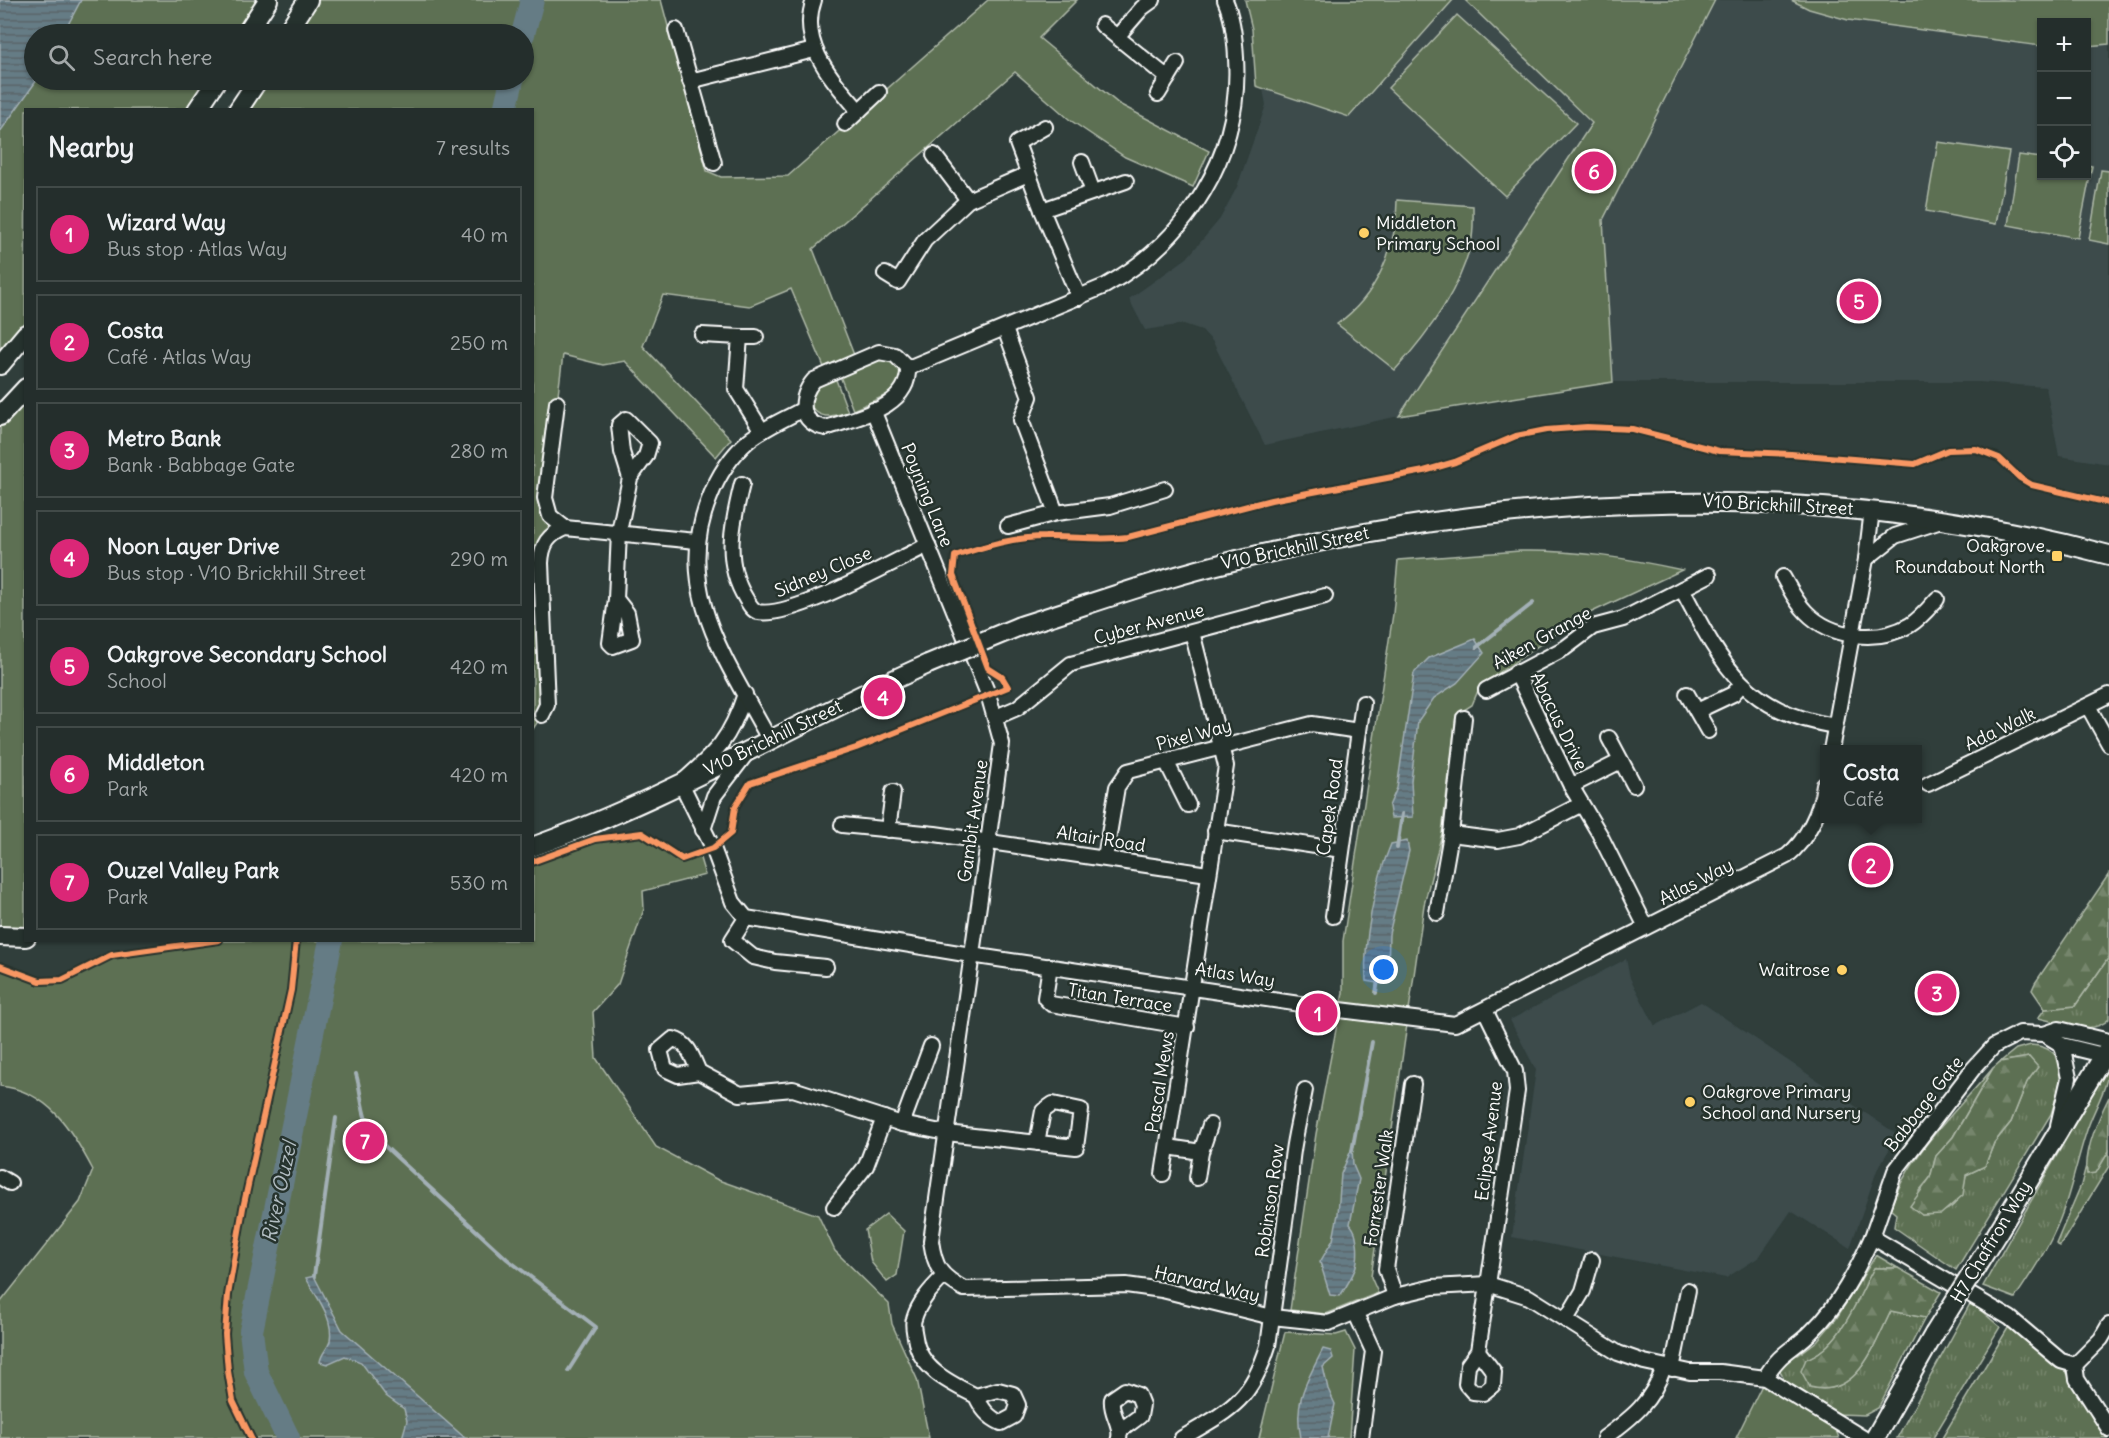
<!DOCTYPE html>
<meta charset="utf-8">
<style>
body{margin:0;font-family:Delius,sans-serif;background:#2c3634;color:#f1f3f6}
.controls{position:absolute;right:18px;top:18px;display:grid;overflow:hidden;border-radius:0px;box-shadow:0 2px 4px #0004}
.controls button{width:54px;height:54px;display:grid;place-items:center;padding:0;border:0;border-bottom:2px solid #414a48;background:#242e2c;color:#f1f3f6;font:30px sans-serif}
.you{position:absolute;left:1384px;top:970px;width:21px;height:21px;margin:-15px;border:4px solid #fff;border-radius:50%;background:#1a73e8;box-shadow:0 0 0 9px #1a73e833}
.badge{display:grid;place-items:center;width:39px;height:39px;border-radius:50%;background:#db2777;color:#fff;font-size:20px;font-weight:700}
.pin{position:absolute;translate:-50% -50%;border:3px solid #fff;box-shadow:0 2px 6px #0006}
.popup{position:absolute;left:1820px;top:745px;width:102px;height:78px;box-sizing:border-box;display:grid;place-content:center;border-radius:0px;background:#242e2c;filter:drop-shadow(0 2px 4px #0005);font-size:20px;white-space:nowrap;color:#a3a8a9}
.popup b{font-size:22px;color:#f1f3f6}
.popup::after{content:'';position:absolute;left:50%;top:100%;margin-left:-12px;border:12px solid transparent;border-top-color:#242e2c}
.list{margin:0;padding:0;list-style:none}
h2{display:flex;justify-content:space-between;align-items:center;height:78px;margin:0;padding:0 24px;font-size:26px}
h2 small{font-size:20px;font-weight:400;color:#a3a8a9}
.list li{display:grid;grid-template-columns:39px 1fr auto;gap:18px;align-items:center;box-sizing:border-box;height:96px;margin:0 12px 12px;padding:0 12px;border:2px solid #414a48;border-radius:0px}
.list b{display:block;font-size:22px;white-space:nowrap}
.list p{margin:0;font-size:20px;white-space:nowrap;color:#a3a8a9}
.list em{font-size:20px;font-style:normal;color:#a3a8a9}
.icon{flex:none;width:33px;height:33px;fill:none;stroke:currentColor;stroke-width:2;stroke-linecap:round;stroke-linejoin:round}
.map{position:relative;flex:none;width:2109px;height:1438px;overflow:hidden}
.search{position:absolute;background:#242e2c;box-shadow:0 2px 4px #0004;left:24px;top:24px;width:510px;height:66px;display:flex;align-items:center;gap:15px;box-sizing:border-box;padding:0 21px;border-radius:33px;color:#a3a8a9;font-size:22px}
.panel{position:absolute;background:#242e2c;box-shadow:0 2px 4px #0004;left:24px;top:108px;width:510px;height:834px;border-radius:0px}
.map>svg:first-child{display:block}
</style>
<div class="map">
<svg width="2109" height="1438" viewBox="0 0 2109 1438">
<defs>
<pattern id="grass-tufts" width="24" height="20" patternUnits="userSpaceOnUse" patternTransform="scale(1.5)"><rect width="24" height="20" fill="#5d7052"/><path d="M3 7l-1-3M5 7V3M7 7l1-3M15 17l-1-3M17 17v-4M19 17l1-3" fill="none" stroke="#75856c"/></pattern>
<pattern id="forest-firs" width="22" height="20" patternUnits="userSpaceOnUse" patternTransform="scale(1.5)"><rect width="22" height="20" fill="#5d7052"/><path d="M5 1l3.5 6h-7zM16 11l3.5 6h-7z" fill="#75856c"/></pattern>
<pattern id="water-rules" width="6" height="5" patternUnits="userSpaceOnUse" patternTransform="scale(1.5)"><rect width="6" height="5" fill="#657b85"/><path d="M0 2.5h6" fill="none" stroke="#586468"/></pattern>
</defs>
<rect width="100%" height="100%" fill="#303e3b"/>
<filter id="ink" filterUnits="userSpaceOnUse"><feTurbulence type="fractalNoise" baseFrequency=".0167" numOctaves="2"/><feDisplacementMap in="SourceGraphic" scale="12" xChannelSelector="R" yChannelSelector="G"/><feConvolveMatrix kernelMatrix="1 2 1 2 8 2 1 2 1" color-interpolation-filters="sRGB"/></filter>
<g filter="url(#ink)">
<!-- built -->
<g fill="#3c4b4c">
<polygon points="1453,0 1465,0 1592,123 1399,416 1265,445 1213,342 1202,330 1184,324 1145,330 1129,299 1187,258 1220,219 1237,187 1266,105 1263,89 1349,117"/>
<polygon points="1715,0 1791,0 1809,9 1850,20 2041,46 2042,176 2086,176 2087,46 2109,44 2109,464 2059,456 2046,387 1979,382 1613,382 1603,220"/>
<polygon points="1626,959 1630,978 1655,1026 1701,1002 1898,1135 1877,1170 1850,1248 1791,1211 1759,1257 1726,1278 1512,1237 1536,1070 1510,1020"/>
</g>
<!-- grass -->
<g fill="url(#grass-tufts)" stroke="#aeb8a8" stroke-width="1.5">
<path d="M2109,957v62c-17,18 -49,3 -71,-1l7,-9 30,-3z"/>
<path d="M2031,1045c43,3 29,42 20,69l-95,156 -62,-43 2,-13 -6,-5c18,-55 66,-97 103,-141l-40,69 -17,19 -6,22 -11,13 3,24c30,-2 39,-11 44,-40l19,-9 9,-23 17,-21 16,-40 10,-15 -8,-10 -29,5 16,-13z"/>
<path d="M2109,1063c0,25 -16,46 -23,70 -11,34 -17,69 -33,102 -10,22 -25,43 -38,63l-32,-12z"/>
<polygon points="2109,1151 2109,1166 2060,1246 2056,1244 2081,1185 2086,1166 2087,1174 2095,1173"/>
<path d="M1876,1255l22,13h-24c-17,31 -33,79 -68,91l4,28c48,12 64,-42 81,-76l34,7 -47,90 -13,7 -27,-1 -54,-34 -5,-12 14,-17 5,4 19,-14 19,-22z"/>
<polygon points="1971,1302 2000,1327 1933,1438 1897,1438"/>
<polygon points="2011,1323 2067,1373 2109,1438 1942,1438"/>
</g>
<!-- forest -->
<g fill="url(#forest-firs)" stroke="#aeb8a8" stroke-width="1.5">
<polygon points="2109,874 2109,957 2075,1006 2045,1009 2032,990 2035,983"/>
<polygon points="2029,1057 2038,1067 2027,1082 2011,1122 1994,1143 1985,1166 1966,1175 1963,1195 1941,1214 1922,1215 1910,1206 1930,1178 1936,1156 1953,1137 1993,1068 2000,1062"/>
<path d="M2109,1097v54l-13,22 -9,1c-3,-24 11,-55 22,-77z"/>
<path d="M1874,1268h24l43,24 -16,26 -34,-7c-17,34 -33,88 -81,76l-9,-16 5,-12c35,-12 51,-60 68,-91z"/>
</g>
<!-- park -->
<g fill="#5d7052" stroke="#aeb8a8" stroke-width="1.5">
<polygon points="0,0 268,0 246,34 34,34 34,80 217,80 197,109 26,110 25,334 0,365"/>
<polygon points="308,0 661,0 707,171 721,177 788,176 988,0 1077,0 1039,38 1119,104 1209,151 1193,187 1125,157 1070,120 1015,72 813,249 854,355 824,367 791,289 750,306 663,295 643,346 731,439 716,457 625,361 603,365 563,355 545,498 556,522 546,541 542,715 533,729 532,110 238,110 258,80 524,80 524,34 286,34"/>
<polygon points="1245,0 1453,0 1349,117 1256,86 1252,29"/>
<polygon points="1465,0 1715,0 1603,220 1613,382 1399,416 1592,123"/>
<polygon points="1791,0 2109,0 2109,44 2087,46 2086,22 2042,22 2041,46 1848,20 1809,9"/>
<polygon points="1457,15 1576,123 1505,196 1388,88"/>
<polygon points="1938,142 2009,152 1996,224 1926,211"/>
<polygon points="2019,155 2041,158 2042,176 2086,176 2087,165 2092,166 2078,238 2008,225"/>
<polygon points="2101,170 2109,171 2109,244 2089,240"/>
<path d="M1397,200l76,6c0,12 1,25 -2,37 -11,47 -44,92 -76,127l-58,-46c40,-28 60,-77 60,-124z"/>
<polygon points="881,358 890,359 900,369 900,383 893,392 853,410 840,376"/>
<path d="M835,377l13,35c-16,5 -31,9 -39,-10l8,-18z"/>
<polygon points="25,388 25,937 0,936 0,416"/>
<path d="M1520,551c56,-1 107,7 162,19l-105,49 -97,67 -8,19 -16,10 -14,118 -18,72 -53,372 7,16 -52,21 -36,-4 26,-176 27,-141v-52l50,-327 5,-54z"/>
<path d="M642,833l40,26 17,-4 6,20 -62,16 1,18 -26,75 -25,28 3,46 60,89 62,33 100,35 17,36 54,53 3,20 25,55 12,59h-929v-135l80,-101 13,-32c-21,-40 -44,-79 -93,-84v-120l40,15 22,-1 50,-25 107,-14 313,-1 1,-78 62,-23z"/>
<polygon points="886,1214 904,1231 897,1275 887,1282 871,1262 865,1230"/>
<polygon points="1285,1332 1336,1335 1346,1332 1355,1350 1349,1438 1259,1438"/>
<polygon points="1764,1381 1831,1418 1839,1438 1736,1438"/>
</g>
<!-- water -->
<g fill="url(#water-rules)" stroke="#a3b0b6" stroke-width="1.5">
<polygon points="0,0 81,0 63,34 34,34 34,80 37,80 0,132"/>
<polygon points="1475,639 1484,653 1457,683 1434,698 1418,721 1411,781 1413,817 1391,818 1389,806 1397,788 1414,673 1429,658"/>
<path d="M1407,841l2,10 -20,83 -1,41 -5,9 -17,-3c-3,-41 9,-99 25,-137z"/>
<path d="M1352,1148l1,17 6,14 -9,45c5,6 6,10 7,18 3,24 -4,34 -17,54l-10,-1 -10,-33 13,-22 5,-26 3,-40z"/>
<path d="M314,1276l28,54 123,108h-63l5,-17 -3,-12 -18,-13 -25,-34 -16,-6 -18,8 -7,-2c1,-9 8,-13 10,-21 4,-23 -13,-43 -24,-63z"/>
<path d="M1323,1349l8,2 2,7 -10,9 5,22 7,15 -7,34h-27c-8,-37 6,-57 22,-89z"/>
</g>
<g fill="none" stroke-linecap="round" stroke-linejoin="round">
<!-- stream -->
<g stroke="#a3b0b6" stroke-width="4">
<polyline points="1477,647 1533,603"/>
<polyline points="1397,848 1402,814"/>
<polyline points="1376,993 1378,980"/>
<path d="M356,1074c7,23 4,45 21,65l130,120 89,68 -28,44"/>
<polyline points="1352,1151 1372,1042"/>
<polyline points="314,1276 336,1118"/>
</g>
<!-- river -->
<g stroke="#657b85" stroke-width="24">
<polyline points="523,34 532,0"/>
<polyline points="505,110 512,80"/>
<polyline points="288,1438 256,1372 251,1331 331,940"/>
</g>
<defs>
<g id="minor">
<path d="M814,0c-16,44 18,79 45,111"/>
<polyline points="1153,0 1142,8 1117,37 1168,78"/>
<polyline points="1102,25 1117,37"/>
<polyline points="676,30 714,163"/>
<polyline points="690,81 814,50"/>
<polyline points="1158,94 1177,63"/>
<polyline points="845,124 879,92"/>
<polyline points="1045,127 1017,143 1042,210 1079,298"/>
<polyline points="934,155 968,200"/>
<polyline points="1082,162 1093,192"/>
<polyline points="1042,210 1126,181"/>
<polyline points="885,274 898,282 925,240 968,200 1028,174"/>
<polyline points="1005,329 1030,397 1021,420 1056,513"/>
<polyline points="702,335 740,337 736,389 762,431"/>
<polyline points="740,337 756,337"/>
<path d="M879,352l16,3 13,13c2,40 -52,49 -82,60 -28,-4 -27,-31 -12,-48z"/>
<path d="M908,368l197,-82c83,-46 137,-132 131,-228 -1,-20 -3,-40 -11,-58"/>
<polyline points="557,403 545,498 550,516 565,528"/>
<path d="M873,410l115,284 14,50 -71,497c4,28 10,35 33,48l162,-4 36,5 110,27 57,6 66,-27 38,-9 55,-3 41,13 89,56 26,9 46,10h30l45,6 98,60"/>
<path d="M742,484c-10,40 -19,78 4,115 3,5 6,11 12,13 34,7 136,-51 170,-67"/>
<polyline points="1008,526 1056,513 1110,506 1165,489"/>
<polyline points="1866,559 1895,536 1938,522"/>
<path d="M1783,577c7,12 13,25 23,35 26,27 73,31 104,13 10,-6 19,-17 27,-26"/>
<path d="M1682,589c40,76 62,122 153,137"/>
<polyline points="616,599 627,613 632,639 613,646 610,643 616,599 619,532 630,478 622,452 619,425 626,419 650,443 646,456 630,478"/>
<polyline points="1516,672 1571,786 1621,761"/>
<polyline points="1486,690 1565,648 1593,627 1623,619 1709,575"/>
<path d="M745,694c-15,46 -29,58 -64,89l32,65 20,54 13,16 225,37 369,55 115,14 332,-168c20,-16 34,-46 37,-71"/>
<polyline points="1687,694 1708,731"/>
<polyline points="2088,706 2109,744"/>
<polyline points="1697,711 1733,694 1742,684"/>
<path d="M542,715l5,-10 -6,-142c1,-19 7,-28 24,-35l131,13"/>
<polyline points="996,717 1017,708 1071,664 1325,596"/>
<polyline points="1609,738 1634,785"/>
<path d="M769,739c-42,-78 -97,-151 -59,-242 8,-21 21,-41 38,-56 17,-14 36,-21 55,-32"/>
<polyline points="1831,750 1866,559 1872,510"/>
<polyline points="1166,761 1188,805"/>
<polyline points="1928,784 2109,695"/>
<polyline points="1571,786 1599,833 1646,927"/>
<polyline points="842,825 935,834 1208,874"/>
<polyline points="703,830 714,796 746,754"/>
<polyline points="888,830 893,792"/>
<polyline points="1215,831 1342,850"/>
<polyline points="1451,834 1498,840 1519,836 1580,805"/>
<polyline points="1105,858 1117,787 1128,771 1312,724 1359,731"/>
<polyline points="1437,913 1451,834 1464,718"/>
<polyline points="1333,916 1363,703"/>
<polyline points="746,918 732,940 753,957 775,962 826,967"/>
<polyline points="1050,966 1045,998 1051,1004 1187,1027"/>
<polyline points="2103,1055 2062,1045 2044,1034 2059,1029 2109,1041"/>
<path d="M699,1072c-7,-15 -10,-29 -26,-33l-13,11 5,19 13,6 21,-3 41,22 53,-5 109,35 44,9 130,14 5,-37 -28,-6 -10,7 -6,32"/>
<polyline points="902,1124 931,1046"/>
<polyline points="2058,1125 2069,1078 2062,1045"/>
<polyline points="1168,1147 1201,1152"/>
<polyline points="1163,1174 1226,766 1192,632"/>
<polyline points="0,1177 10,1183"/>
<polyline points="1197,1178 1201,1152 1210,1125"/>
<polyline points="834,1207 866,1166 884,1118"/>
<polyline points="1872,1237 1895,1171 1973,1069 1994,1046 2020,1033 2044,1034"/>
<path d="M943,1277c-12,12 -24,25 -29,42 -2,5 0,12 1,18 4,32 35,46 61,59l22,-6 15,4 5,11 -4,11 -13,7c-13,-6 -19,-14 -25,-27"/>
<polyline points="1395,1296 1386,1269 1413,1084"/>
<polyline points="1356,1314 1373,1351 1361,1438"/>
<polyline points="1567,1318 1583,1291 1592,1260"/>
<polyline points="1478,1351 1468,1365 1466,1384 1473,1392 1483,1393 1493,1385 1494,1372 1478,1351 1517,1091 1515,1071 1485,1010"/>
<polyline points="2075,1365 2101,1339 2109,1325"/>
<polyline points="1672,1369 1688,1290"/>
<path d="M1765,1378c15,-27 29,-28 48,-48 26,-25 44,-60 59,-93l138,81 51,43 14,4 2,14 32,50"/>
<path d="M1119,1438c3,-14 -9,-24 -7,-39l13,-9 13,5 4,10 -2,11 -19,14"/>
<path d="M1182,1438c48,-28 69,-37 86,-92l23,-168c-1,-25 9,-61 14,-88"/>
<path d="M1604,1438c29,-21 48,-36 60,-71"/>
</g>
<g id="tertiary">
<polyline points="246,34 268,0"/>
<polyline points="286,34 308,0"/>
<polyline points="197,110 217,80"/>
<polyline points="238,110 258,80"/>
<polyline points="0,365 26,334"/>
<polyline points="0,416 26,388"/>
<path d="M1020,626c71,-22 141,-48 213,-65 286,-70 590,-83 876,-6"/>
<path d="M532,847c137,-49 263,-124 396,-183"/>
<polyline points="0,936 26,937"/>
<polyline points="1998,1232 2109,1047"/>
<polyline points="1875,1438 1934,1334"/>
</g>
</defs>
<!-- minor casing -->
<use href="#minor" stroke="#fff" stroke-width="18"/>
<!-- tertiary casing -->
<use href="#tertiary" stroke="#fff" stroke-width="22"/>
<!-- minor -->
<use href="#minor" stroke="#26332d" stroke-width="14"/>
<!-- tertiary -->
<use href="#tertiary" stroke="#26332d" stroke-width="18"/>
<defs>
<g id="tertiary-bridge">
<polyline points="928,664 1020,626"/>
<polyline points="1934,1334 1998,1232"/>
</g>
</defs>
<!-- tertiary-bridge casing -->
<use href="#tertiary-bridge" stroke="#fff" stroke-width="22" stroke-linecap="butt"/>
<!-- tertiary-bridge -->
<use href="#tertiary-bridge" stroke="#26332d" stroke-width="18"/>
<defs>
<g id="cycleway">
<path d="M532,862l63,-23 47,-6 40,26 31,-11 18,-15 4,-26 15,-24 106,-35 152,-61 -6,-10 -14,-9 -35,-93 2,-19c30,-10 59,-19 90,-19 28,-1 55,4 83,0l143,-37 153,-29 31,-9 61,-26 30,-6 41,-3 45,2 87,22 72,3 124,10 33,-14 28,-1 23,9 21,20 12,7 77,18"/>
<polyline points="0,966 40,981 62,980 112,955 219,940"/>
<polyline points="251,1438 233,1401 228,1371 225,1334 228,1295 243,1208 291,990 296,940"/>
</g>
</defs>
<!-- cycleway casing -->
<use href="#cycleway" stroke="#26332d" stroke-width="10"/>
<!-- cycleway -->
<use href="#cycleway" stroke="#f99763" stroke-width="6"/>
</g>
</g>
<!-- markers -->
<g fill="#ffd166" stroke="#26332d" stroke-width="2">
<circle cx="1364" cy="233" r="6"/>
<rect x="2051" y="550" width="12" height="12" rx="3"/>
<circle cx="1842" cy="970" r="6"/>
<circle cx="1690" cy="1102" r="6"/>
</g>
<g text-anchor="middle" stroke-width="5" stroke-linejoin="round" paint-order="stroke">
<!-- poi labels -->
<g font-size="18" fill="#fff" stroke="#26332d" text-anchor="start">
<text x="1376" y="229">Middleton<tspan x="1376" dy="21">Primary School</tspan></text>
<text x="2045" y="552" text-anchor="end">Oakgrove<tspan x="2045" dy="21">Roundabout North</tspan></text>
<text x="1830" y="976" text-anchor="end">Waitrose</text>
<text x="1702" y="1098">Oakgrove Primary<tspan x="1702" dy="21">School and Nursery</tspan></text>
</g>
<!-- street labels -->
<g font-size="18" fill="#fff" stroke="#26332d">
<text transform="translate(927 495) rotate(68)" y="6">Poyning Lane</text>
<text transform="translate(1778 505) rotate(3)" y="6">V10 Brickhill Street</text>
<text transform="translate(1295 548) rotate(-12)" y="6">V10 Brickhill Street</text>
<text transform="translate(823 572) rotate(-23)" y="6">Sidney Close</text>
<text transform="translate(1149 624) rotate(-15)" y="6">Cyber Avenue</text>
<text transform="translate(1542 638) rotate(-29)" y="6">Aiken Grange</text>
<text transform="translate(1559 721) rotate(64)" y="6">Abacus Drive</text>
<text transform="translate(2000 729) rotate(-26)" y="6">Ada Walk</text>
<text transform="translate(1194 735) rotate(-15)" y="6">Pixel Way</text>
<text transform="translate(773 738) rotate(-26)" y="6">V10 Brickhill Street</text>
<text transform="translate(1330 807) rotate(-82)" y="6">Capek Road</text>
<text transform="translate(973 821) rotate(-82)" y="6">Gambit Avenue</text>
<text transform="translate(1101 839) rotate(9)" y="6">Altair Road</text>
<text transform="translate(1696 882) rotate(-27)" y="6">Atlas Way</text>
<text transform="translate(1235 975) rotate(9)" y="6">Atlas Way</text>
<text transform="translate(1120 998) rotate(9)" y="6">Titan Terrace</text>
<text transform="translate(1160 1082) rotate(-81)" y="6">Pascal Mews</text>
<text transform="translate(1924 1104) rotate(-52)" y="6">Babbage Gate</text>
<text transform="translate(1489 1141) rotate(-83)" y="6">Eclipse Avenue</text>
<text transform="translate(1379 1188) rotate(-82)" y="6">Forrester Walk</text>
<text transform="translate(1270 1201) rotate(-82)" y="6">Robinson Row</text>
<text transform="translate(1991 1242) rotate(-59)" y="6">H7 Chaffron Way</text>
<text transform="translate(1207 1284) rotate(13)" y="6">Harvard Way</text>
</g>
<!-- water labels -->
<g font-size="20" font-style="italic" fill="#b2bdc2" stroke="#26332d">
<text transform="translate(279 1192) rotate(-78)" y="7">River Ouzel</text>
</g>
</g>
</svg>
<div class="controls">
<button>+</button>
<button>−</button>
<button><svg class="icon" aria-label="locate" viewBox="0 0 24 24"><circle cx="12" cy="12" r="6"/><path d="M12 2v4M12 18v4M2 12h4M18 12h4"/></svg></button>
</div>
<div class="you"></div>
<div class="pin badge" style="left:1318px;top:1013px">1</div>
<div class="pin badge" style="left:1871px;top:865px">2</div>
<div class="popup"><b>Costa</b>Café</div>
<div class="pin badge" style="left:1937px;top:993px">3</div>
<div class="pin badge" style="left:883px;top:697px">4</div>
<div class="pin badge" style="left:1859px;top:301px">5</div>
<div class="pin badge" style="left:1594px;top:171px">6</div>
<div class="pin badge" style="left:365px;top:1141px">7</div>
<div class="search"><svg class="icon" aria-label="search" viewBox="0 0 24 24"><circle cx="10" cy="10" r="6"/><path d="M15 15l6 6"/></svg>Search here</div>
<section class="panel">
<h2>Nearby<small>7 results</small></h2>
<ul class="list">
<li><span class="badge">1</span><div><b>Wizard Way</b><p>Bus stop · Atlas Way</p></div><em>40 m</em></li>
<li><span class="badge">2</span><div><b>Costa</b><p>Café · Atlas Way</p></div><em>250 m</em></li>
<li><span class="badge">3</span><div><b>Metro Bank</b><p>Bank · Babbage Gate</p></div><em>280 m</em></li>
<li><span class="badge">4</span><div><b>Noon Layer Drive</b><p>Bus stop · V10 Brickhill Street</p></div><em>290 m</em></li>
<li><span class="badge">5</span><div><b>Oakgrove Secondary School</b><p>School</p></div><em>420 m</em></li>
<li><span class="badge">6</span><div><b>Middleton</b><p>Park</p></div><em>420 m</em></li>
<li><span class="badge">7</span><div><b>Ouzel Valley Park</b><p>Park</p></div><em>530 m</em></li>
</ul>
</section>
</div>
